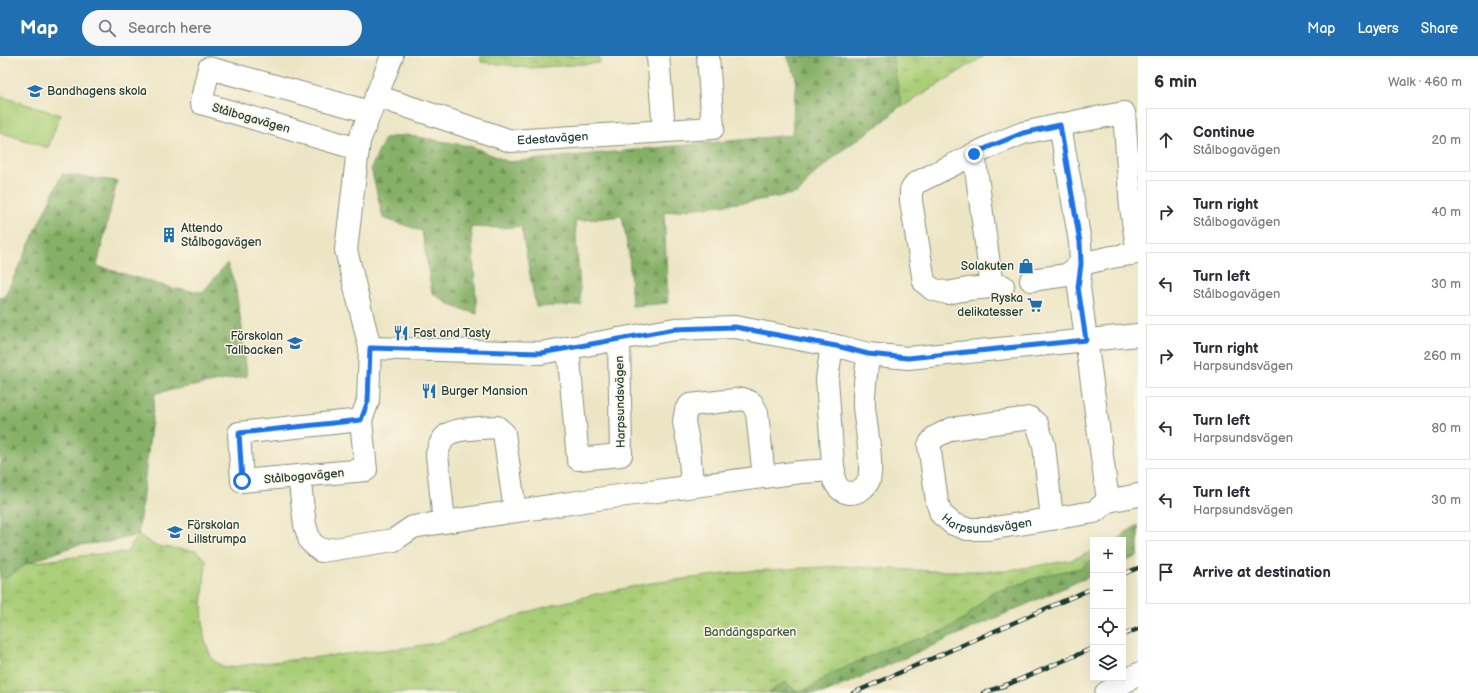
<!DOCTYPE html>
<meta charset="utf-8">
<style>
body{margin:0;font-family:"Balsamiq Sans",sans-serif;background:#f7f7f7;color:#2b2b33}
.controls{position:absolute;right:12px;bottom:12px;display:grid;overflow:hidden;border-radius:0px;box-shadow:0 4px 16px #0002}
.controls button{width:36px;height:36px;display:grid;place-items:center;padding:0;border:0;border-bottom:1px solid #e1e1e2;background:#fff;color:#2b2b33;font:20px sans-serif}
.stop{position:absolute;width:12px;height:12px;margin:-9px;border:3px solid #1a73e8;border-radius:50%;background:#fff}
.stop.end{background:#1a73e8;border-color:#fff;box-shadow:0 1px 4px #0008}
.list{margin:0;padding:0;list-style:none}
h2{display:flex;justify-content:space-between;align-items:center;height:52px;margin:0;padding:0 16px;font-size:17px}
h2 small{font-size:13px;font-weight:400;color:#7c7c81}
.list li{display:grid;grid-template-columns:26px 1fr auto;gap:12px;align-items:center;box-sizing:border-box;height:64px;margin:0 8px 8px;padding:0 8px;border:1px solid #e1e1e2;border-radius:0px}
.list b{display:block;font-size:15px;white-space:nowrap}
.list p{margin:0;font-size:13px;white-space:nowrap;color:#7c7c81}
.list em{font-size:13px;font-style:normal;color:#7c7c81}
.icon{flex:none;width:22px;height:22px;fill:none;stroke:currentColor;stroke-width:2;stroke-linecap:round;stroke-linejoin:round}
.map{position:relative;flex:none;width:1138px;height:637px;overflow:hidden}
header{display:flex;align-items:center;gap:24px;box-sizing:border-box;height:56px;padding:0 20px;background:#1f6fb2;color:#fff}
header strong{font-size:19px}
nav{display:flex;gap:22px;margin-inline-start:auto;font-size:14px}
.search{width:280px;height:36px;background:#f7f7f7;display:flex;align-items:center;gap:10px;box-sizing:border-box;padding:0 14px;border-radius:22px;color:#7c7c81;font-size:15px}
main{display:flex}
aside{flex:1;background:#fff}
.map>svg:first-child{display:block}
</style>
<header>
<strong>Map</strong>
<div class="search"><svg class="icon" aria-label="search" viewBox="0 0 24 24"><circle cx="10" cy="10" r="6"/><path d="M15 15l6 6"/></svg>Search here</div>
<nav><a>Map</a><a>Layers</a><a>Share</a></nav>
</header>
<main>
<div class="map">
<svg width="1138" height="637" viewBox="0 0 1138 637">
<defs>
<pattern id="forest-firs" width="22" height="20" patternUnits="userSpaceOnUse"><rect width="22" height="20" fill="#86b067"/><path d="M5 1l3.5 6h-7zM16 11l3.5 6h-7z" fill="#6d9056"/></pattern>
<pattern id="park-tufts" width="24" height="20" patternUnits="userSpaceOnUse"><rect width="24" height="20" fill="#a9cd76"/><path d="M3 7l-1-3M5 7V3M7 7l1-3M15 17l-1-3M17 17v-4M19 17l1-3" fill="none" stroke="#89a862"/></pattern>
</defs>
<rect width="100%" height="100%" fill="#fcf5e5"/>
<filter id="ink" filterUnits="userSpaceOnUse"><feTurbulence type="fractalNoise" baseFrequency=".025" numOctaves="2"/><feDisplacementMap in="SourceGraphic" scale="8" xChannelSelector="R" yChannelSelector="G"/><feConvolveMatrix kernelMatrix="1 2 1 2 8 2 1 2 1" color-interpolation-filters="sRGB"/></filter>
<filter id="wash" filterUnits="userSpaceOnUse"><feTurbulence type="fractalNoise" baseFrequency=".012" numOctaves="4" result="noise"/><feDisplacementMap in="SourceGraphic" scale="16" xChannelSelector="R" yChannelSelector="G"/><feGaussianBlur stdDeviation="0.9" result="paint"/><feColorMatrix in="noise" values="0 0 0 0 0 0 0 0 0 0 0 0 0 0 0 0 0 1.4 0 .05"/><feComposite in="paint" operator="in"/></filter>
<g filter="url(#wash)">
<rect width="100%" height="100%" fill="#ece5c4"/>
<!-- forest -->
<g fill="url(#forest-firs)" stroke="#52764e">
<polygon points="787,0 902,0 908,43 885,64 844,93 812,120 798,137 754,145 664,156 668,247 632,250 629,198 622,160 575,165 581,249 536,251 521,170 503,172 471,171 477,258 452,250 432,237 422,175 383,162 371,112 385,82 406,79 470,90 509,106 792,79 796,21"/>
<polygon points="62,118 117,125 97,210 175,233 203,236 227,207 235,229 242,272 247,320 155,337 138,479 108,486 77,489 28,507 5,523 0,520 0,241 4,242"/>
<polygon points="1138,469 1138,500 1123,506 1123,484 1118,484 1125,477"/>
<polygon points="1093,504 1093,519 825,637 768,637 785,626 797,636 810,632 830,618 888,592 915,584 945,574 966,561 992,536 1017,529 1045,519 1080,512"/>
</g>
<!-- park -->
<g fill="url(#park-tufts)" stroke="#648555">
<polygon points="481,0 599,0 600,7 529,12 481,6"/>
<polygon points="892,0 984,0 902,51"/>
<polygon points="138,479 156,490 196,495 206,504 202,550 204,582 212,603 225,612 254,608 411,591 436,587 534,554 596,538 651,527 749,515 841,510 933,515 1004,515 1072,504 1093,495 1093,504 1080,512 1045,519 1017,529 992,536 966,561 945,574 915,584 888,592 830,618 812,631 797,636 785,626 768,637 0,637 0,520 5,523 28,507 98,498 126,497"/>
</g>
<!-- garden -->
<polygon fill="#a9cd76" stroke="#648555" points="0,40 60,59 48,92 0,76"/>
</g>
<g filter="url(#ink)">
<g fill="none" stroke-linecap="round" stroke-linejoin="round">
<defs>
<g id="minor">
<polyline points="658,0 664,74"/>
<path id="s1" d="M376,40l135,45 202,-13 -5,-72"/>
<polyline points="1060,69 1080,186 1081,208 1079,231 1108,445 1138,439"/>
<polyline points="358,93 201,47 209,12 370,56"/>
<polyline points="974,98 992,231"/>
<polyline points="1031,224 1067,219 1081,208 1112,201 1138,197"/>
<polyline points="1003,230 968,233 947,237 932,233 924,226 911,145 911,134 916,127 991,90 1023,77 1084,64 1124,57 1131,152 1138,197"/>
<path d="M832,289l-5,34 7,101c4,8 7,12 16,13 7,0 16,-5 19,-13 4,-17 -3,-54 -5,-73 -1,-17 3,-36 4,-53"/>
<polyline points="370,292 541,297 675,273 735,271 841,291 868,298 908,302 1138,279"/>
<polyline points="568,292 578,403 621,399 619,283"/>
<polyline points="361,364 366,414 242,425 239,377 361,364 368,345 370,292 346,194 359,85 392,0"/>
<polyline points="299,420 305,469 310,485 321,495 394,484 413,471 444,466 604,442 801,416 834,414"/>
<polyline points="692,430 689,391 684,366 686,354 690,349 743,343 752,347 757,357 764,421"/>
<path id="s2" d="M1052,463l-8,-74 -7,-21 -7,-6 -79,11 -16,8 -6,8 8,56 4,13 12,10 14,5h21l106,-17 14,-11"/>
<path d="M444,466l-7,-68c2,-7 4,-14 10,-19 9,-7 38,-7 50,-8l7,6 11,78"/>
<polyline points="1106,637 1138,618"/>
</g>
</defs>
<!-- minor casing -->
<use href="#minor" stroke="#86917c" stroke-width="24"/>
<!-- minor -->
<use href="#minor" stroke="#fff" stroke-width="22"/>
<defs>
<g id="rail">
<polyline points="1123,518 1138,512"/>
<polyline points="1123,579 1138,573"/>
<polyline points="853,637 1093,532"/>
<polyline points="983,637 1009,628 1093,592"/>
</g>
</defs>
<!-- rail casing -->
<use href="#rail" stroke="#1f3d34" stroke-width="4.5"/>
<!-- rail -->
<use href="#rail" stroke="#fcf5e5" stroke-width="3" stroke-dasharray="9" stroke-linecap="butt"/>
</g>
</g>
<g fill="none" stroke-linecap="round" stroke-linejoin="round" filter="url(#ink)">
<!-- route -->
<polyline stroke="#1a73e8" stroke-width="5" points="242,425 239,377 361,364 368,345 370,292 541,297 675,273 735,271 841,291 868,298 908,302 1086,284 1078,231 1081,208 1080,186 1060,69 1023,77 991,90 974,98"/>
</g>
<!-- icons -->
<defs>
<symbol id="school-bare" viewBox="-9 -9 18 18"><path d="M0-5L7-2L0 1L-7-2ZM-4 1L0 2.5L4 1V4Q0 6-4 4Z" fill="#1f6fb2" stroke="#fcf5e5" stroke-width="2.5" paint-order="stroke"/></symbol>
<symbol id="building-bare" viewBox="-9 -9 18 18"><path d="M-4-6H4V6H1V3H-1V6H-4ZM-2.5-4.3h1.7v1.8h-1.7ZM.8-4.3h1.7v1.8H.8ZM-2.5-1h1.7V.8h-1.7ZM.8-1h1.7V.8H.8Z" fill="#1f6fb2" stroke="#fcf5e5" stroke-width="2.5" paint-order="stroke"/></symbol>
<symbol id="shop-bare" viewBox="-9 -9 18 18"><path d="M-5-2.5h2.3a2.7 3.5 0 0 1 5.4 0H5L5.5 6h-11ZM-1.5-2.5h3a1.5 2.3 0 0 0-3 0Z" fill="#1f6fb2" stroke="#fcf5e5" stroke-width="2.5" paint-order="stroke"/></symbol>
<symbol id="supermarket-bare" viewBox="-9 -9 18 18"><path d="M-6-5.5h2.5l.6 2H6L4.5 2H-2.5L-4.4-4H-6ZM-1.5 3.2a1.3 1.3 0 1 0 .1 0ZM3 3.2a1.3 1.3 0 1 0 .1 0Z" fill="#1f6fb2" stroke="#fcf5e5" stroke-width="2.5" paint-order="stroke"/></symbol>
<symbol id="restaurant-bare" viewBox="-9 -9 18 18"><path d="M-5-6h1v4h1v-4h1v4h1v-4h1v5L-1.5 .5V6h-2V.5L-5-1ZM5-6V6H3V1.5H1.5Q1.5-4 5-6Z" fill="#1f6fb2" stroke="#fcf5e5" stroke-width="2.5" paint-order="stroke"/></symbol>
</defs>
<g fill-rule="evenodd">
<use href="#school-bare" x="24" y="24" width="22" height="22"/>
<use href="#building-bare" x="158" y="168" width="22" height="22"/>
<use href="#shop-bare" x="1015" y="199" width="22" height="22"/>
<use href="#supermarket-bare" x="1024" y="238" width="22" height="22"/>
<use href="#restaurant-bare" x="390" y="266" width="22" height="22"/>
<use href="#school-bare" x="284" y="276" width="22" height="22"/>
<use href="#restaurant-bare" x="418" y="324" width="22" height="22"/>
<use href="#school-bare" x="164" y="465" width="22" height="22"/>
</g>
<g text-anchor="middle" stroke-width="3" stroke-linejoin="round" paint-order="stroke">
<!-- poi labels -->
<g font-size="12" fill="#1f3d34" stroke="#fcf5e5" text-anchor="start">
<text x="47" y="39">Bandhagens skola</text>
<text x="181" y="176">Attendo<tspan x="181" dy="14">Stålbogavägen</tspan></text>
<text x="1014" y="214" text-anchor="end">Solakuten</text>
<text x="1023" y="246" text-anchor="end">Ryska<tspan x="1023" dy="14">delikatesser</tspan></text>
<text x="413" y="281">Fast and Tasty</text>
<text x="283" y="284" text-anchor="end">Förskolan<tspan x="283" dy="14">Tallbacken</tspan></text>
<text x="441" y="339">Burger Mansion</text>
<text x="187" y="473">Förskolan<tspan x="187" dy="14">Lillstrumpa</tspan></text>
</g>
<!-- street labels -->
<g font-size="12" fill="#1f3d34" stroke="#fcf5e5">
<text transform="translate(251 62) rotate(16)" y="4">Stålbogavägen</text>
<text dy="4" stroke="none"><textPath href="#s1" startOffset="184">Edestavägen</textPath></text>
<text transform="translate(620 346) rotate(-91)" y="4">Harpsundsvägen</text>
<text transform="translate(304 420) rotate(-5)" y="4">Stålbogavägen</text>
<text dy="4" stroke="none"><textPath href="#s2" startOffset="333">Harpsundsvägen</textPath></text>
</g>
<!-- park labels -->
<g font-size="12" fill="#3b5a41" stroke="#fcf5e5">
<text x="750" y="580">Bandängsparken</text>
</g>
</g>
</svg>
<div class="controls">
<button>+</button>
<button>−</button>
<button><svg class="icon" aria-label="locate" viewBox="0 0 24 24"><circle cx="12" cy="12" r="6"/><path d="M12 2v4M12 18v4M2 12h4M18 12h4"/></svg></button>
<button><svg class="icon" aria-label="layers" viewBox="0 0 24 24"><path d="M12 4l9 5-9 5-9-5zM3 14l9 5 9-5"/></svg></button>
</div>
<div class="stop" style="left:242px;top:425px"></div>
<div class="stop end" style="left:974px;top:98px"></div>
</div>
<aside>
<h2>6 min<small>Walk · 460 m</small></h2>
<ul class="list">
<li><svg class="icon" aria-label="ahead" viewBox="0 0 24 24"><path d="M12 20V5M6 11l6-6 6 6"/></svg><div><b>Continue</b><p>Stålbogavägen</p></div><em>20 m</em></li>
<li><svg class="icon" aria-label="right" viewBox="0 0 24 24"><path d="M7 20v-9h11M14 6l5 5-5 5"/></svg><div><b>Turn right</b><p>Stålbogavägen</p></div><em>40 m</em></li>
<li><svg class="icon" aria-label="left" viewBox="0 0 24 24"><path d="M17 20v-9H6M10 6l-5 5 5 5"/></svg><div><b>Turn left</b><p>Stålbogavägen</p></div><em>30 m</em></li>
<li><svg class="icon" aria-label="right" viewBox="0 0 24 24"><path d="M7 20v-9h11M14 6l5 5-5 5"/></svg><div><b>Turn right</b><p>Harpsundsvägen</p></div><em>260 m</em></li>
<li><svg class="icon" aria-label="left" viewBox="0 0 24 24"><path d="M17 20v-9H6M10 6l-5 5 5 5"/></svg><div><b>Turn left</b><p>Harpsundsvägen</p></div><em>80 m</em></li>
<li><svg class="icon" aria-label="left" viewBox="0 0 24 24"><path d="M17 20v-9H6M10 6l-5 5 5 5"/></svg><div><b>Turn left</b><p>Harpsundsvägen</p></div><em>30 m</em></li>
<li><svg class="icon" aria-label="arrive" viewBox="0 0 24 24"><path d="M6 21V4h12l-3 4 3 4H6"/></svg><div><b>Arrive at destination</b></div></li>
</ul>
</aside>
</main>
